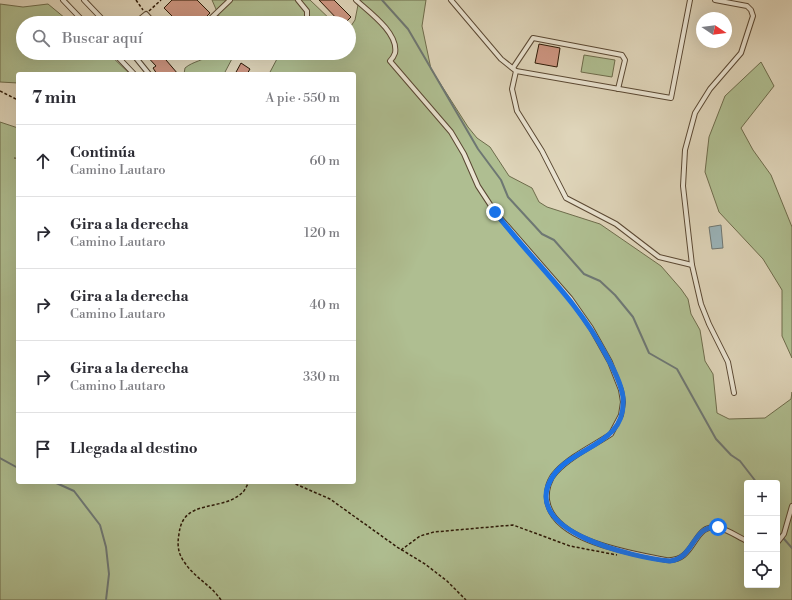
<!DOCTYPE html>
<html lang="es">
<meta charset="utf-8">
<style>
body{margin:0;font-family:"Libre Bodoni",serif;background:#f2f2f3;color:#2b2b33}
.controls{position:absolute;right:12px;bottom:12px;display:grid;overflow:hidden;border-radius:4px;box-shadow:0 4px 16px #0002}
.controls button{width:36px;height:36px;display:grid;place-items:center;padding:0;border:0;border-bottom:1px solid #e1e1e2;background:#fff;color:#2b2b33;font:20px sans-serif}
.compass{position:absolute;left:696px;top:12px;width:36px;height:36px;border-radius:50%;background:#fff;box-shadow:0 4px 16px #0002;rotate:103deg}
.stop{position:absolute;width:12px;height:12px;margin:-9px;border:3px solid #1a73e8;border-radius:50%;background:#fff}
.stop.end{background:#1a73e8;border-color:#fff;box-shadow:0 1px 4px #0008}
.list{margin:0;padding:0;list-style:none}
h2{display:flex;justify-content:space-between;align-items:center;height:52px;margin:0;padding:0 16px;font-size:17px}
h2 small{font-size:13px;font-weight:400;color:#7c7c81}
.list li{display:grid;grid-template-columns:26px 1fr auto;gap:12px;align-items:center;box-sizing:border-box;height:72px;padding:0 16px;border-top:1px solid #e1e1e2}
.list b{display:block;font-size:15px;white-space:nowrap}
.list p{margin:0;font-size:13px;white-space:nowrap;color:#7c7c81}
.list em{font-size:13px;font-style:normal;color:#7c7c81}
.icon{flex:none;width:22px;height:22px;fill:none;stroke:currentColor;stroke-width:2;stroke-linecap:round;stroke-linejoin:round}
.map{position:relative;flex:none;width:792px;height:600px;overflow:hidden}
.search{position:absolute;background:#fff;box-shadow:0 4px 16px #0002;left:16px;top:16px;width:340px;height:44px;display:flex;align-items:center;gap:10px;box-sizing:border-box;padding:0 14px;border-radius:22px;color:#7c7c81;font-size:15px}
.panel{position:absolute;background:#fff;box-shadow:0 4px 16px #0002;left:16px;top:72px;width:340px;height:412px;border-radius:4px}
.map>svg:first-child{display:block}
</style>
<div class="map">
<svg width="792" height="600" viewBox="0 0 792 600">
<rect width="100%" height="100%" fill="#dfd5ba"/>
<filter id="stains"><feTurbulence type="fractalNoise" baseFrequency=".005" numOctaves="4"/><feColorMatrix values="0 0 0 0 .2 0 0 0 0 .09 0 0 0 0 .02 0 0 0 .5 -.17"/></filter>
<radialGradient id="worn" r=".72"><stop offset=".6" stop-color="#630" stop-opacity="0"/><stop offset="1" stop-color="#630" stop-opacity=".3"/></radialGradient>
<!-- green -->
<g fill="#afbe91" stroke="#6e6c4c" fill-rule="evenodd">
<polygon points="212,0 310,0 334,23 222,23"/>
<path d="M359,0h67l-4,26 9,43 37,58 9,11 13,9 19,29 23,12 7,14 8,5 53,17 61,42 20,23 7,10 3,15 9,16 5,31 8,13 4,39 12,6 36,-1 26,-19 1,-7v208h-792v-478l18,6v30h-4l4,1v323h336v-408h-85l9,-17 6,-4h65v-24l6,-9zM747,483h30v102h-30z"/>
<polygon points="0,4 23,7 48,4 71,23 23,23 23,53 108,53 130,74 18,74 18,83 0,82"/>
<path d="M212,53h23l-11,21h-40l1,-6c8,-7 19,-7 27,-15z"/>
<polygon points="584,55 615,60 612,77 581,72"/>
<polygon points="761,62 774,86 741,128 753,150 771,175 792,227 792,358 782,336 782,290 763,259 719,212 705,172 709,137 725,96"/>
</g>
<!-- water -->
<polygon fill="#9ab5bc" stroke="#6e7773" points="721,225 723,248 712,249 709,227"/>
<g fill="none" stroke-linecap="round" stroke-linejoin="round">
<!-- stream -->
<g stroke="#6e7773" stroke-width="2">
<polyline points="382,0 408,29 478,149 501,180 508,197 542,234 554,240 584,274 600,281 615,295 633,317 649,353 677,369 716,439 731,455 740,461 757,483"/>
<polyline points="0,458 18,468"/>
<polyline points="54,482 74,491 100,525 106,547 109,574 106,600"/>
<polyline points="777,531 792,548"/>
</g>
</g>
<!-- building -->
<g fill="#ce9682" stroke="#2d1906">
<polygon points="172,0 197,0 210,13 200,23 179,23 164,8"/>
<polygon points="319,0 334,0 351,17 345,23 341,23"/>
<polygon points="539,44 560,48 557,67 535,63"/>
<polygon points="144,53 160,53 178,74 157,74 153,68 156,66"/>
<polygon points="241,63 250,69 247,74 235,74"/>
</g>
<g fill="none" stroke-linecap="round" stroke-linejoin="round">
<defs>
<g id="lane">
<polyline points="63,0 85,23"/>
<polyline points="84,0 106,23"/>
<polyline points="298,0 307,11 307,23"/>
<path d="M356,0c12,11 43,33 39,53 -1,3 -3,6 -5,8l61,71 13,22 14,32 17,26 75,86 21,30 19,34 11,28 2,12 -2,13 -10,19c-18,12 -40,22 -55,38 -7,7 -10,18 -9,28 6,42 85,53 119,60 31,3 26,-39 53,-32 10,2 19,9 28,13"/>
<polyline points="451,0 501,59 516,71 512,89 517,111 542,151 566,198 616,224 659,257 692,265"/>
<polyline points="715,0 747,6 751,10 753,16 741,53 710,89 695,113 685,150 683,186 692,265 701,304 709,324 728,362 734,393"/>
<polyline points="135,23 146,14 154,23"/>
<polyline points="206,23 230,0"/>
<polyline points="114,53 134,74"/>
<polyline points="132,53 149,74"/>
<polyline points="513,68 533,38 617,54 622,55 625,60 618,89"/>
<polyline points="516,71 671,98 690,0"/>
<polyline points="777,543 784,534 792,506"/>
</g>
</defs>
<!-- lane casing -->
<use href="#lane" stroke="#5a4833" stroke-width="6"/>
<!-- path -->
<g stroke="#2d1906" stroke-width="1.5" stroke-dasharray="3 2" stroke-linecap="butt">
<polyline points="136,0 143,10"/>
<polyline points="149,11 161,0"/>
<polyline points="0,91 18,100"/>
<polyline points="291,482 330,499 397,547 425,564 447,581 466,600"/>
<polyline points="401,550 420,536 434,532 513,525 570,546 617,555"/>
<path d="M221,600c-10,-15 -26,-22 -36,-37 -7,-9 -8,-18 -6,-29 4,-37 43,-21 64,-42 2,-2 4,-7 6,-10"/>
</g>
<!-- lane -->
<use href="#lane" stroke="#eae4d2" stroke-width="4"/>
</g>
<g fill="none" stroke-linecap="round" stroke-linejoin="round">
<!-- route -->
<path stroke="#1a73e8" stroke-width="5" d="M495,212c38,50 81,86 111,143 7,13 15,28 17,42 4,49 -49,48 -70,79 -37,56 84,82 117,85 25,-3 22,-36 48,-34"/>
</g>
<rect width="100%" height="100%" filter="url(#stains)"/>
<rect width="100%" height="100%" fill="url(#worn)"/>
</svg>
<div class="controls">
<button>+</button>
<button>−</button>
<button><svg class="icon" aria-label="locate" viewBox="0 0 24 24"><circle cx="12" cy="12" r="6"/><path d="M12 2v4M12 18v4M2 12h4M18 12h4"/></svg></button>
</div>
<svg class="compass" viewBox="-18 -18 36 36"><path d="M0-13l5 13h-10z" fill="#e53935"/><path d="M0 13l5-13h-10z" fill="#7c7c81"/></svg>
<div class="stop" style="left:718px;top:527px"></div>
<div class="stop end" style="left:495px;top:212px"></div>
<div class="search"><svg class="icon" aria-label="search" viewBox="0 0 24 24"><circle cx="10" cy="10" r="6"/><path d="M15 15l6 6"/></svg>Buscar aquí</div>
<section class="panel">
<h2>7 min<small>A pie · 550 m</small></h2>
<ul class="list">
<li><svg class="icon" aria-label="ahead" viewBox="0 0 24 24"><path d="M12 20V5M6 11l6-6 6 6"/></svg><div><b>Continúa</b><p>Camino Lautaro</p></div><em>60 m</em></li>
<li><svg class="icon" aria-label="right" viewBox="0 0 24 24"><path d="M7 20v-9h11M14 6l5 5-5 5"/></svg><div><b>Gira a la derecha</b><p>Camino Lautaro</p></div><em>120 m</em></li>
<li><svg class="icon" aria-label="right" viewBox="0 0 24 24"><path d="M7 20v-9h11M14 6l5 5-5 5"/></svg><div><b>Gira a la derecha</b><p>Camino Lautaro</p></div><em>40 m</em></li>
<li><svg class="icon" aria-label="right" viewBox="0 0 24 24"><path d="M7 20v-9h11M14 6l5 5-5 5"/></svg><div><b>Gira a la derecha</b><p>Camino Lautaro</p></div><em>330 m</em></li>
<li><svg class="icon" aria-label="arrive" viewBox="0 0 24 24"><path d="M6 21V4h12l-3 4 3 4H6"/></svg><div><b>Llegada al destino</b></div></li>
</ul>
</section>
</div>
